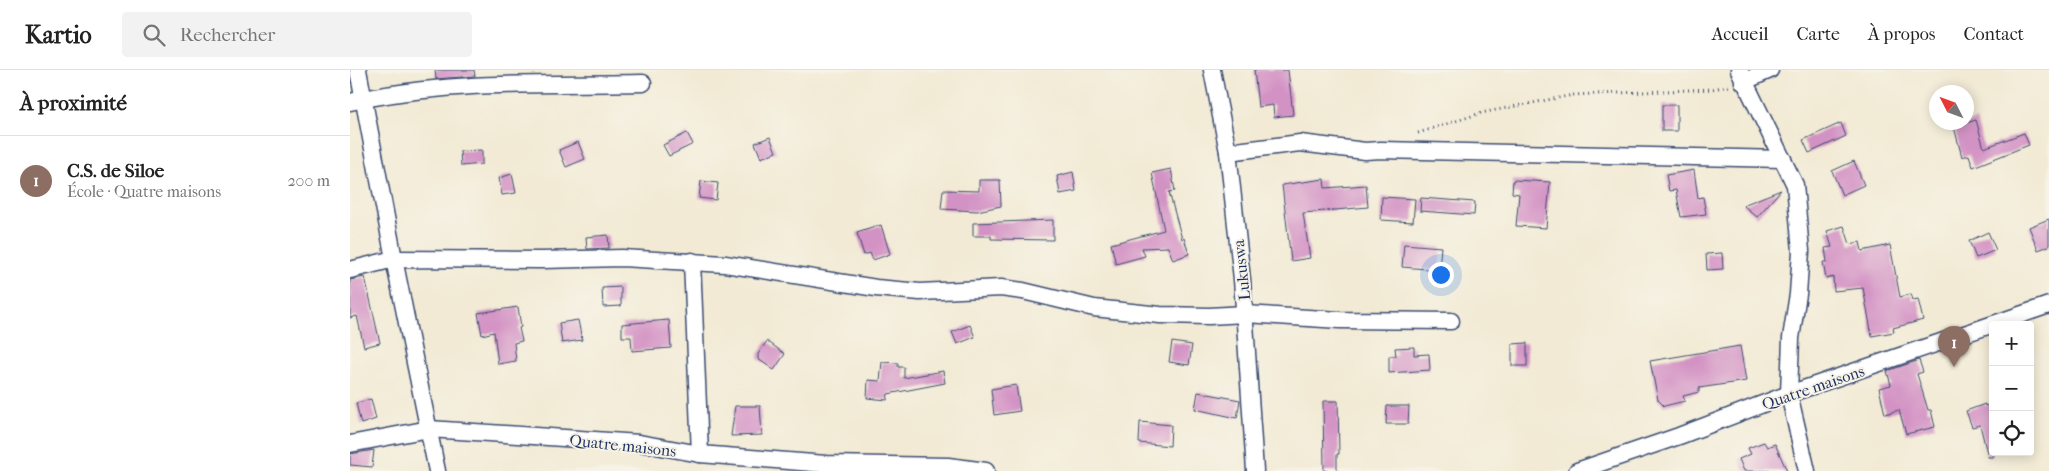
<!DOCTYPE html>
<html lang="fr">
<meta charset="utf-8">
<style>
body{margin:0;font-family:"IM FELL French Canon",serif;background:#f2f2f2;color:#222}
.controls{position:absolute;right:15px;bottom:15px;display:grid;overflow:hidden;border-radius:5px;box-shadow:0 2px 12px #0003}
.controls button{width:45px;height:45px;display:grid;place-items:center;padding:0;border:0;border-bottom:1px solid #e0e0e0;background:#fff;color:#222;font:25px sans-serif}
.compass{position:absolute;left:1579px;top:15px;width:45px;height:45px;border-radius:50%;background:#fff;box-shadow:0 2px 12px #0003;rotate:312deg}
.you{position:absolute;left:1090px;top:204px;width:18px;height:18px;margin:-12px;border:4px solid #fff;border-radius:50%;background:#1a73e8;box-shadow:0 0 0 8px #1a73e833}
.badge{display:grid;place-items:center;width:32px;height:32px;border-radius:50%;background:#b5179e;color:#fff;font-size:16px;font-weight:700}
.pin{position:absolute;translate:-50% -41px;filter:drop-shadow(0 1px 2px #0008)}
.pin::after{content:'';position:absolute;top:26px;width:18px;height:15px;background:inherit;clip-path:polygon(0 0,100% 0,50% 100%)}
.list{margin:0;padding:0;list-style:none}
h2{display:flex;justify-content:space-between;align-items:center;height:65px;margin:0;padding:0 20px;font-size:21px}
h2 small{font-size:16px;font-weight:400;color:#767676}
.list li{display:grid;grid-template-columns:32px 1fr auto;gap:15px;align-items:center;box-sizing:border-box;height:90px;padding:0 20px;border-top:1px solid #e0e0e0}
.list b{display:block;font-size:19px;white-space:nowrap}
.list p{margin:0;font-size:16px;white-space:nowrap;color:#767676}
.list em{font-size:16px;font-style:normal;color:#767676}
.icon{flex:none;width:28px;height:28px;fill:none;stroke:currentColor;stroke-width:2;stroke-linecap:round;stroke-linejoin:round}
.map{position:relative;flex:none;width:1699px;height:401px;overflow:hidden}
header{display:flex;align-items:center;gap:30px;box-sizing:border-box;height:70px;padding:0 25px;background:#fff;border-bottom:1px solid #e0e0e0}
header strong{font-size:24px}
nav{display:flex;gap:28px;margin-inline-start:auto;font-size:18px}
.search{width:350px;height:45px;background:#f2f2f2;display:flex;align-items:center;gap:12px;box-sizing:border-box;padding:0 18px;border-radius:5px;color:#767676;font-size:19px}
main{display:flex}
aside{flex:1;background:#fff}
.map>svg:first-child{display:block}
</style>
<header>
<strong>Kartio</strong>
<div class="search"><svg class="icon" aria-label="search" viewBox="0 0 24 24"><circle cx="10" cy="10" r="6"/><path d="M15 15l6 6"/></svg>Rechercher</div>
<nav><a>Accueil</a><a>Carte</a><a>À propos</a><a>Contact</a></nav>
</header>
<main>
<aside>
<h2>À proximité<small></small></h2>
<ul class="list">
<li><span class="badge" style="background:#8d6e63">1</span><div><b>C.S. de Siloe</b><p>École · Quatre maisons</p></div><em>200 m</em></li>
</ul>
</aside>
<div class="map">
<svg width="1699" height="401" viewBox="0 0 1699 401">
<rect width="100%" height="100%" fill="#f7f3e8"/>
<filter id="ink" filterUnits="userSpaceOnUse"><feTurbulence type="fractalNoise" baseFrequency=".02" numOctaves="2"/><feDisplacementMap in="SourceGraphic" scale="10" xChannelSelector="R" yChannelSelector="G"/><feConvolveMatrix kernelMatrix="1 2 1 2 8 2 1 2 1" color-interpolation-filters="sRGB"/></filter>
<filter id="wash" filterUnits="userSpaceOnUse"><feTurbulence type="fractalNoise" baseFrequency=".0096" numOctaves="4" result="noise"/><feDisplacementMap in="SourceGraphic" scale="20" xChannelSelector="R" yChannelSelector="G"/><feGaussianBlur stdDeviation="1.12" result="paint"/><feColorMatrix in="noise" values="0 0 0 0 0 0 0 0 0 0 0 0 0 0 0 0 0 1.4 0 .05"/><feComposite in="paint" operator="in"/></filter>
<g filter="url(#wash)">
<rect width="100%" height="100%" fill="#f2ead4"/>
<g id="blocks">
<!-- building -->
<g fill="#d392c4">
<polygon points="85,0 124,0 125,6 86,9"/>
<polygon points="904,0 938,0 943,45 924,47 923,35 908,37"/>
<rect x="1312" y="35" width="15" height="26"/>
<polygon points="1626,50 1634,78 1674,63 1679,75 1623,97 1619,85 1612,87 1604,57"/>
<polygon points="1491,53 1496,66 1459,83 1453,70"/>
<polygon points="337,63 343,74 319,86 313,75"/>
<polygon points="420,67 426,82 411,88 405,73"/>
<polygon points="228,72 235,89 216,97 209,80"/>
<polygon points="132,80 132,94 111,96 110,81"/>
<polygon points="1504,91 1514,115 1492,125 1482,101"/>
<polygon points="821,99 825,121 819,122 832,169 834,168 839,184 823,190 818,177 792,178 795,186 766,194 761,174 814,160 802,103"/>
<polygon points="1344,100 1348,128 1353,127 1356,144 1331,147 1326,120 1319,121 1316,105"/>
<polygon points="723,102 726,121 710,124 707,106"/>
<polygon points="162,104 166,123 152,125 149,108"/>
<polygon points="974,109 975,118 1016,115 1018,137 953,143 960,188 941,191 932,115"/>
<polygon points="629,110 650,110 651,136 627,141 591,139 593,120 629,121"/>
<polygon points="1163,110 1200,112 1196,158 1166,156 1169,124 1162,123"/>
<polygon points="351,111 368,113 366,130 349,128"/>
<polygon points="1431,120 1407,147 1393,135"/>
<polygon points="1032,127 1065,129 1063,152 1031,150"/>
<polygon points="1071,128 1125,132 1124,145 1070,141"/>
<polygon points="1699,149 1699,176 1688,180 1679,157"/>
<polygon points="703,150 703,170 641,169 641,166 623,166 623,153"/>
<polygon points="531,155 540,184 523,190 520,183 514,185 507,163"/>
<polygon points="1494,156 1500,174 1510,172 1512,181 1540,175 1550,227 1561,224 1563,230 1568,229 1573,250 1543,258 1544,262 1522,266 1513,218 1484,221 1483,207 1476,209 1473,192 1477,192 1475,178 1482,177 1477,161"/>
<polygon points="1638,162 1646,180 1626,188 1619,171"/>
<polygon points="258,165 259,178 237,179 236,167"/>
<polygon points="1054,174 1091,177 1089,200 1052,197"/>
<polygon points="1372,183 1373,199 1357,200 1356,184"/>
<polygon points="15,207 30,273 14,277 7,246 0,248 0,210"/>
<polygon points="271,217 271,236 253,237 252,218"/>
<polygon points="168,237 171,257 169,258 172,271 164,273 166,291 148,294 144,262 132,265 128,243"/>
<polygon points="228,250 232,270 212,273 209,253"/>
<polygon points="319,250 321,278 282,281 281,267 272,267 272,254"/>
<polygon points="620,255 625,267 607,274 602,262"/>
<polygon points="417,271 435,284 424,300 408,289 408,284"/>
<polygon points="822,272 842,275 839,295 819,292"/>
<polygon points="1177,273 1177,296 1162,296 1162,274"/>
<polygon points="1390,276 1396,311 1349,318 1349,322 1333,326 1335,331 1314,336 1308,330 1300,291"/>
<polygon points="1064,277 1064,285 1079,284 1080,300 1039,303 1039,286 1046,286 1045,278"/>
<polygon points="1569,290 1573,302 1567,304 1578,340 1581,340 1585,357 1556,364 1549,340 1535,344 1529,318 1541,315 1537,301"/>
<polygon points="532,292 548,293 548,297 554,297 554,308 593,301 595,313 538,324 537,330 517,328 518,310 530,311"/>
<polygon points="666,315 670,341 644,345 641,319"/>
<polygon points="848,322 890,330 887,348 845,339"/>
<polygon points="21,329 26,349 11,354 6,333"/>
<polygon points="973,331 988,331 989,384 987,384 987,401 974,401"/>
<polygon points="1635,334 1635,336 1643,334 1643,387 1638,387 1630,355 1622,357 1616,341"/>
<polygon points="385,336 410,336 412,365 381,366"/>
<polygon points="1037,336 1059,336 1058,354 1036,354"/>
<polygon points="790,352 821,355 820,376 789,373"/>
<polygon points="1414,372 1417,377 1425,374 1437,401 1394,401 1389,389 1401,384 1398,378"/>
<polygon points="24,380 22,397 0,395 0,384"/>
</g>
</g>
</g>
<g filter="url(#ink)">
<use href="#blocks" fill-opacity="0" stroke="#3b4b70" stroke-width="1"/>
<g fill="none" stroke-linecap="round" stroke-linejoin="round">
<defs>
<g id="minor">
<polyline points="8,0 44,189 87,401"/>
<polyline points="862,0 878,82 892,209 905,401"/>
<polyline points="1389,0 1445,115 1451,181 1448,224 1441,268 1439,324 1457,401"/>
<polyline points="1393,12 1420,0"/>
<path d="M0,32c96,-22 194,-17 293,-19"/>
<polyline points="878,82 950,73 1015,81 1031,80 1433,89"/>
<polyline points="342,191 350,384"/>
<polyline points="0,200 44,189 192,190 272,188 375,194 526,218 570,222 651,218 673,221 744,238 810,245 859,246 895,244 990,250 1101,251"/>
<polyline points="0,374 79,359 289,373 350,384 476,394 598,396 636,401"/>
<polyline points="1227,401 1329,366 1439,324 1699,235"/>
</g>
</defs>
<!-- minor casing -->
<use href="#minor" stroke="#3b4b70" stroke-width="19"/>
<!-- path -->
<polyline stroke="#3b4b70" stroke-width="3" stroke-dasharray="1 4" stroke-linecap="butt" points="1068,63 1131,43 1223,25 1362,19 1379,16"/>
<!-- minor -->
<use href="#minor" stroke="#fff" stroke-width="16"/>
</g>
</g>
<g text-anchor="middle" stroke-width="4" stroke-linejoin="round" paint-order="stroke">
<!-- street labels -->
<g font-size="16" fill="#1b2f5e" stroke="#f7f3e8">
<text transform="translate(891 200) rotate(-96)" y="6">Lukuswa</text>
<text transform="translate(1463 317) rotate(-19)" y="6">Quatre maisons</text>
<text transform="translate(273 375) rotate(6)" y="6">Quatre maisons</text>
</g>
</g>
</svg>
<div class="controls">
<button>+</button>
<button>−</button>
<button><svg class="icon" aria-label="locate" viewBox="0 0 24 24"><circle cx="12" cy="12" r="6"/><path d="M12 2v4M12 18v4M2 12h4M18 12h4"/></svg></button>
</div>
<svg class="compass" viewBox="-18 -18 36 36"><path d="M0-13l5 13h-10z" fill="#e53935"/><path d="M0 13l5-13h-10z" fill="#767676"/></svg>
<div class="you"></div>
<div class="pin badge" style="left:1604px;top:297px;background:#8d6e63">1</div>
</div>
</main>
